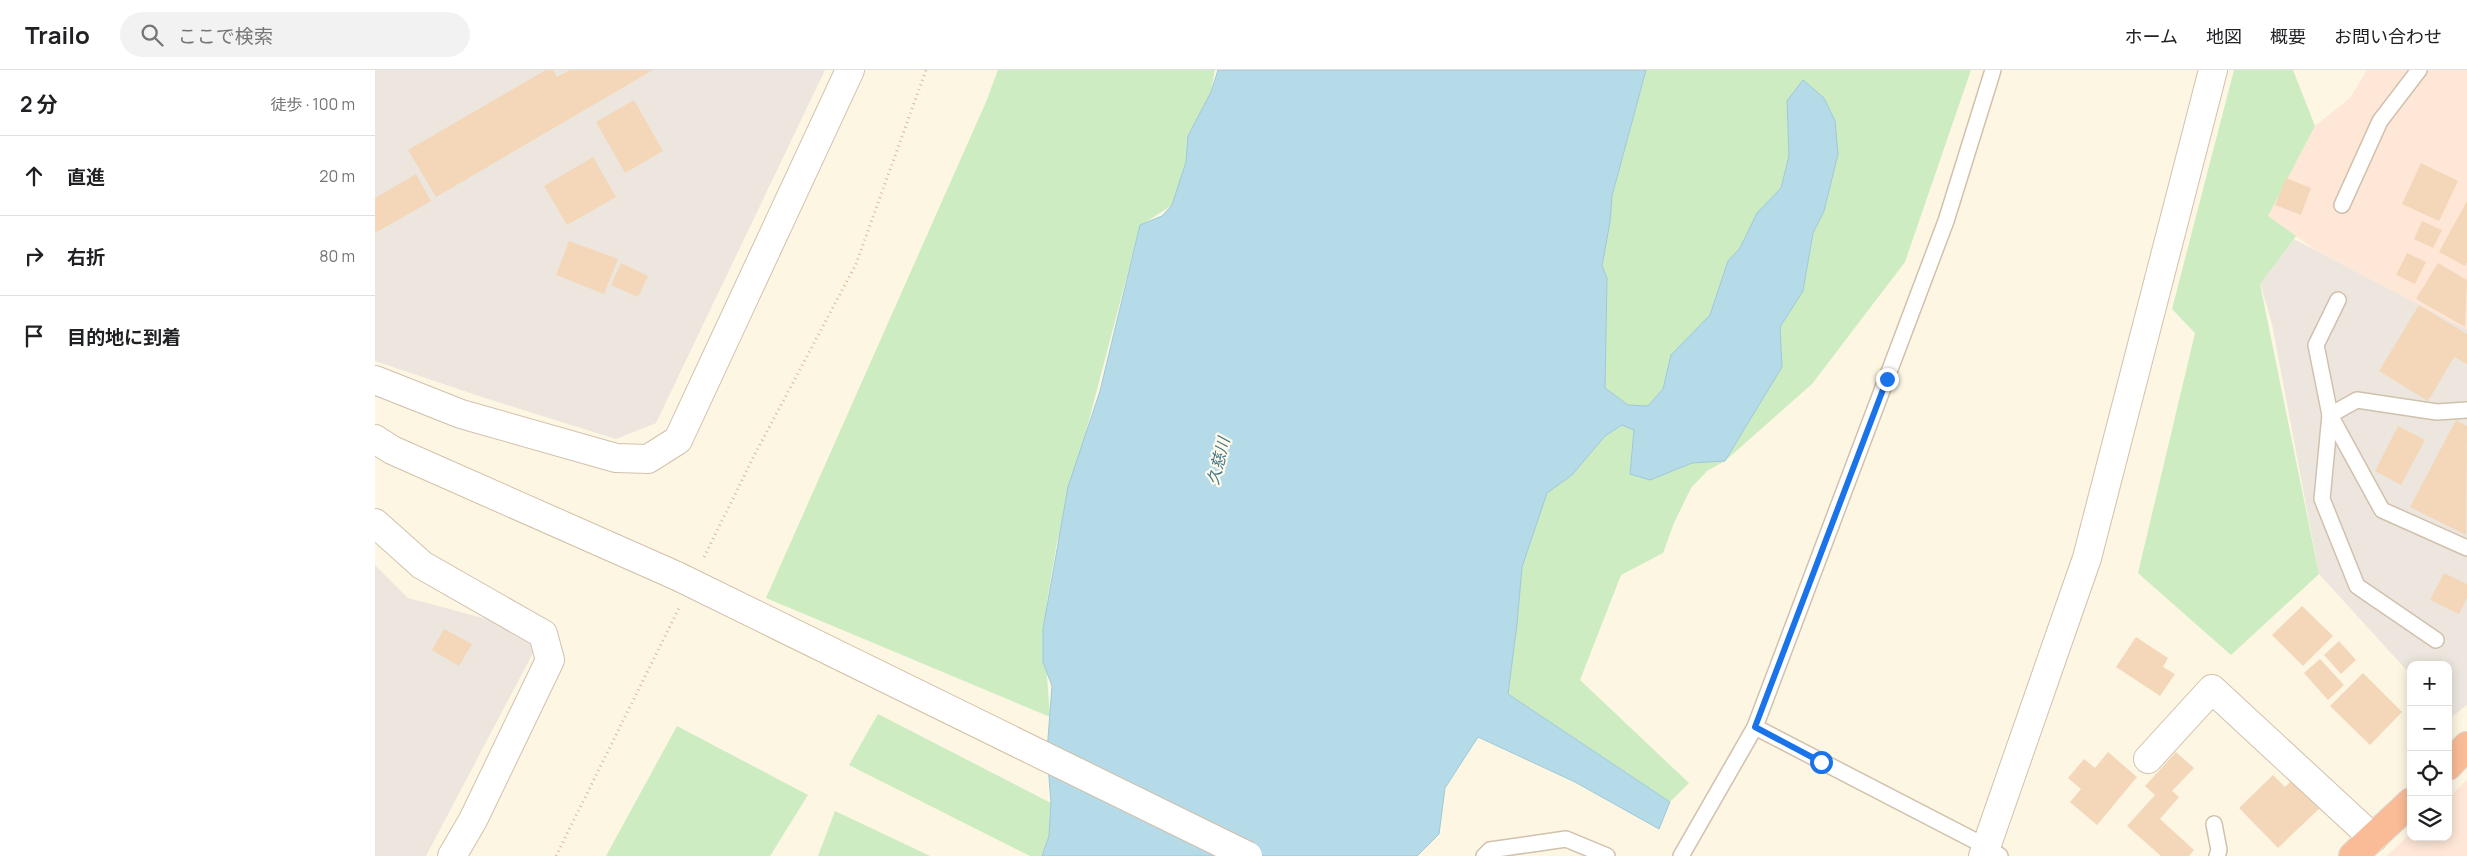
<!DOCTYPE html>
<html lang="ja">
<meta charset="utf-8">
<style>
body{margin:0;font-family:Manrope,"Noto Sans JP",sans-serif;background:#f2f2f2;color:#202124}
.controls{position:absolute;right:15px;bottom:15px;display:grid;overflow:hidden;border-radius:10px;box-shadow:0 2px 12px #0003}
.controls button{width:45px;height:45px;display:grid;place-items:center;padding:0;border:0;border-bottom:1px solid #e0e0e0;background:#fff;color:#202124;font:25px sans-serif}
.stop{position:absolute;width:15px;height:15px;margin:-11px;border:4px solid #1a73e8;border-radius:50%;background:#fff}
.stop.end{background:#1a73e8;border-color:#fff;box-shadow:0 1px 5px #0008}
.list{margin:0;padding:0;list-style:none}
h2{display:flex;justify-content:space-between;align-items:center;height:65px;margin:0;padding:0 20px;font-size:21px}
h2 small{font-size:16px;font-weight:400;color:#757577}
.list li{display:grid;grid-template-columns:32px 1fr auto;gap:15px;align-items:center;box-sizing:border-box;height:80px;padding:0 20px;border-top:1px solid #e0e0e0}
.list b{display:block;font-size:19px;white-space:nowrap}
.list em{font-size:16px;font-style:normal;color:#757577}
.icon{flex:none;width:28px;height:28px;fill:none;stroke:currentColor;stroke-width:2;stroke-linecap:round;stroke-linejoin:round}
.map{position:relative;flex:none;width:2092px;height:786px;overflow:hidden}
header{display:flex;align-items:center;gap:30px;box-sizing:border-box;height:70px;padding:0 25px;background:#fff;border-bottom:1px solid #e0e0e0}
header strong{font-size:24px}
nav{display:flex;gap:28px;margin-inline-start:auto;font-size:18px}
.search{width:350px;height:45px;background:#f2f2f2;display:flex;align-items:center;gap:12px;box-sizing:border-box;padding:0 18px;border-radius:28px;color:#757577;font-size:19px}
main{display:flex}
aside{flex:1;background:#fff}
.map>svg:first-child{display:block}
</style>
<header>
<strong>Trailo</strong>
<div class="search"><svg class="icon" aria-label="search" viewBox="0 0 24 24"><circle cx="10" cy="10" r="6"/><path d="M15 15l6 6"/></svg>ここで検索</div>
<nav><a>ホーム</a><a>地図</a><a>概要</a><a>お問い合わせ</a></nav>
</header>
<main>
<aside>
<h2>2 分<small>徒歩 · 100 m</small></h2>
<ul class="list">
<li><svg class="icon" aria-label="ahead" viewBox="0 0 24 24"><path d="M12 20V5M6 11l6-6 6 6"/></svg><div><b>直進</b></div><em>20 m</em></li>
<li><svg class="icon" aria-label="right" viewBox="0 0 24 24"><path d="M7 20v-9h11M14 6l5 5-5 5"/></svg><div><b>右折</b></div><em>80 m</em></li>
<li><svg class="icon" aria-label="arrive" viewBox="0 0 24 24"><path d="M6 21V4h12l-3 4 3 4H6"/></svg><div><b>目的地に到着</b></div></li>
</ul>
</aside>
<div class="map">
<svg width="2092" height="786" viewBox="0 0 2092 786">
<rect width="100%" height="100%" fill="#fdf6e3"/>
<!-- commercial -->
<g fill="#fee7d6">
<polygon points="1992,0 2092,0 2092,261 1939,179 1893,146 1940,56 1975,28"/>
<polygon points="2092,710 2092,786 2012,786 2036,763 2036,767 2073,767 2073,728"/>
</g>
<!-- industrial -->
<g fill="#ece6de">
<polygon points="0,0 450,0 281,353 241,369 110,328 0,291"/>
<polygon points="1919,169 2092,260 2092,635 2075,648 2073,646 2073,595 2036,595 2036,605 1944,504 1897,254 1885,213"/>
<polygon points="0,495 33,528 168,564 51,786 0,786"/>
</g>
<!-- green -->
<g fill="#cdecc1">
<polygon points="623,0 840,0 836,22 797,135 765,156 682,472 672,531 670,579 675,647 391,528 611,32"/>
<polygon points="1271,0 1596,0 1530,192 1437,314 1350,391 1332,401 1316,418 1299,453 1288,483 1246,505 1205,610 1314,713 1295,732 1133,624 1142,554 1147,497 1172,423 1197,405 1230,366 1248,355 1259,360 1255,404 1275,410 1317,393 1350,391 1407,297 1405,257 1428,221 1438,163 1449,141 1463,84 1460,51 1449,28 1412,31 1414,86 1406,118 1382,143 1365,178 1353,191 1335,245 1296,285 1288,319 1273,336 1253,335 1230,318 1232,208 1227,197 1237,126"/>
<polygon points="1859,0 1918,0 1940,56 1893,146 1921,166 1885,214 1944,504 1856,585 1763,503 1820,263 1797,239"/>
<polygon points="503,644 676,733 674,766 667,786 655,786 474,695"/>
<polygon points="302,656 433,725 395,786 231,786"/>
<polygon points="460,741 555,786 443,786"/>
</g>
<!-- water -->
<polygon fill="#b6dbe8" stroke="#9cc9da" points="843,0 1271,0 1237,126 1235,152 1227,196 1232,208 1230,318 1253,335 1273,336 1288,319 1296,285 1335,245 1353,191 1365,178 1382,143 1406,118 1414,86 1412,31 1428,10 1449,28 1460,51 1463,84 1449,141 1438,163 1428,221 1405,257 1407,297 1350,391 1317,393 1275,410 1255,404 1259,360 1247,355 1230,366 1197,405 1172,423 1147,497 1142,554 1133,624 1295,732 1284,759 1200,712 1103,667 1070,718 1064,764 1042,786 667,786 674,766 676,733 672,682 677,616 668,592 668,559 693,417 725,321 765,155 787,146 797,135 811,92 813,66 836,22"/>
<!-- building -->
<g fill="#f4d7b9">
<polygon points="171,0 178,0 182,7 195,0 278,0 61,127 33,80"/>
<polygon points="259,30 288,81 250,103 221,52"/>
<polygon points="218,87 241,127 192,155 169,116"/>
<polygon points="2046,93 2083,111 2064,151 2027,134"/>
<polygon points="41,104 56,131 0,163 0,128"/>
<polygon points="1911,108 1936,118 1926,145 1900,135"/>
<polygon points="2092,131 2092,192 2090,196 2064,182"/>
<polygon points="2047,151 2067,160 2058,178 2039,169"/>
<polygon points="194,171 243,189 229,224 181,205"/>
<polygon points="2032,183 2051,192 2040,214 2021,205"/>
<polygon points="246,193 273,206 263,227 236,215"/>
<polygon points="2063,193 2092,210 2090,257 2041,229"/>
<polygon points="2044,235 2092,264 2092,294 2079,287 2053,331 2004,301"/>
<polygon points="2081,350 2092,356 2091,465 2035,437"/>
<polygon points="2023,356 2050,370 2026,415 2000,401"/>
<polygon points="2069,503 2092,514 2092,528 2084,544 2055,530"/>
<polygon points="1927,536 1958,566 1928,596 1897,565"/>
<polygon points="69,559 97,574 84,596 57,580"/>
<polygon points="1761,567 1793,588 1788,597 1800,604 1785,626 1741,597"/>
<polygon points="1964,571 1981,590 1966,604 1949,585"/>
<polygon points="1945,589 1969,615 1953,630 1929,603"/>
<polygon points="1988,603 2027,642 1995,675 1955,636"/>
<polygon points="1733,682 1762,707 1722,755 1695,732 1706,719 1693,708 1709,689 1720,698"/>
<polygon points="1801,682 1819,698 1797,721 1804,727 1785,749 1819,780 1814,786 1786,786 1752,756 1780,725 1770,716"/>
<polygon points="1898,705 1910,717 1918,709 1946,737 1903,778 1864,738"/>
</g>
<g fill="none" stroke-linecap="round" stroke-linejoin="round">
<defs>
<g id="lane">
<polyline points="1618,0 1571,151 1380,657 1612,777 1625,786"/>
<polyline points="1967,135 2005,51 2044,0"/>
<polyline points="1963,230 1941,275 1955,345 1947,429 1982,516 2061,570"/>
<polyline points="2092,340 2062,342 1982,330 1955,345 2007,440 2092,478"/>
<polyline points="1839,754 1844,780 1842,786"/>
<polyline points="1109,786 1115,780 1191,769 1232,786"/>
<polyline points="1306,786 1380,657"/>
</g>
<g id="street">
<polyline points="0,310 86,344 241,388 273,389 303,370 475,0"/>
<polyline points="0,453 47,495 168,564 175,590 98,750 77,786"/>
<polyline points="1773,689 1837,619 1998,768"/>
<polyline points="1608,786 1712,488 1838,0"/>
</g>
<polyline id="secondary" points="0,369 17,380 302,506"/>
<g id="highway">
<polyline points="2073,696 2092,676"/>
<polyline points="1978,786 2036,732"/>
</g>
</defs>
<!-- lane casing -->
<use href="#lane" stroke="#d1c1ac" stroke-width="18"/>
<!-- street casing -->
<use href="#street" stroke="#d1c1ac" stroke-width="30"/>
<!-- secondary casing -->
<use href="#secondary" stroke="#d2bfa6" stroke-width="30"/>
<!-- highway casing -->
<use href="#highway" stroke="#ded8d3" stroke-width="30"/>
<!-- path -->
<g stroke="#d9bb9c" stroke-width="3" stroke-dasharray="1 4" stroke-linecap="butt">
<polyline points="329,487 380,384 481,194 551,0"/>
<polyline points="181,786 304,538"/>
</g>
<!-- lane -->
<use href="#lane" stroke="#fff" stroke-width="15"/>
<!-- street -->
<use href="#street" stroke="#fff" stroke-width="28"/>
<!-- secondary -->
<use href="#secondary" stroke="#fff" stroke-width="28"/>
<!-- highway -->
<use href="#highway" stroke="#fabc97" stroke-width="28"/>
<defs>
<polyline id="secondary-bridge" points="302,506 873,786"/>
</defs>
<!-- secondary-bridge casing -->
<use href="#secondary-bridge" stroke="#d2bfa6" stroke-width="30" stroke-linecap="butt"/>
<!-- secondary-bridge -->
<use href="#secondary-bridge" stroke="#fff" stroke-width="28"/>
</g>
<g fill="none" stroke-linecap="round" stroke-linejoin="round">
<!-- route -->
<polyline stroke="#1a73e8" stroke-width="6" points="1446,692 1380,657 1512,309"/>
</g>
<g text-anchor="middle" stroke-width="4.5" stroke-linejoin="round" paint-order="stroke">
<!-- water labels -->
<g font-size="16" font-style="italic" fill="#40768b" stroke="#fff9ea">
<text transform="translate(843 391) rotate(-76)" y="6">久慈川</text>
</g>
</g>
</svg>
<div class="controls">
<button>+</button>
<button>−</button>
<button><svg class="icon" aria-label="locate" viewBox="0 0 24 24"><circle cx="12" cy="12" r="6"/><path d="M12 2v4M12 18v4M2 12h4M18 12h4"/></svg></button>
<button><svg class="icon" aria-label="layers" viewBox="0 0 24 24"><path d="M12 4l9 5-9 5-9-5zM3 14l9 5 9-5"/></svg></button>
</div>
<div class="stop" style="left:1446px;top:692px"></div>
<div class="stop end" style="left:1512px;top:309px"></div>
</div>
</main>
